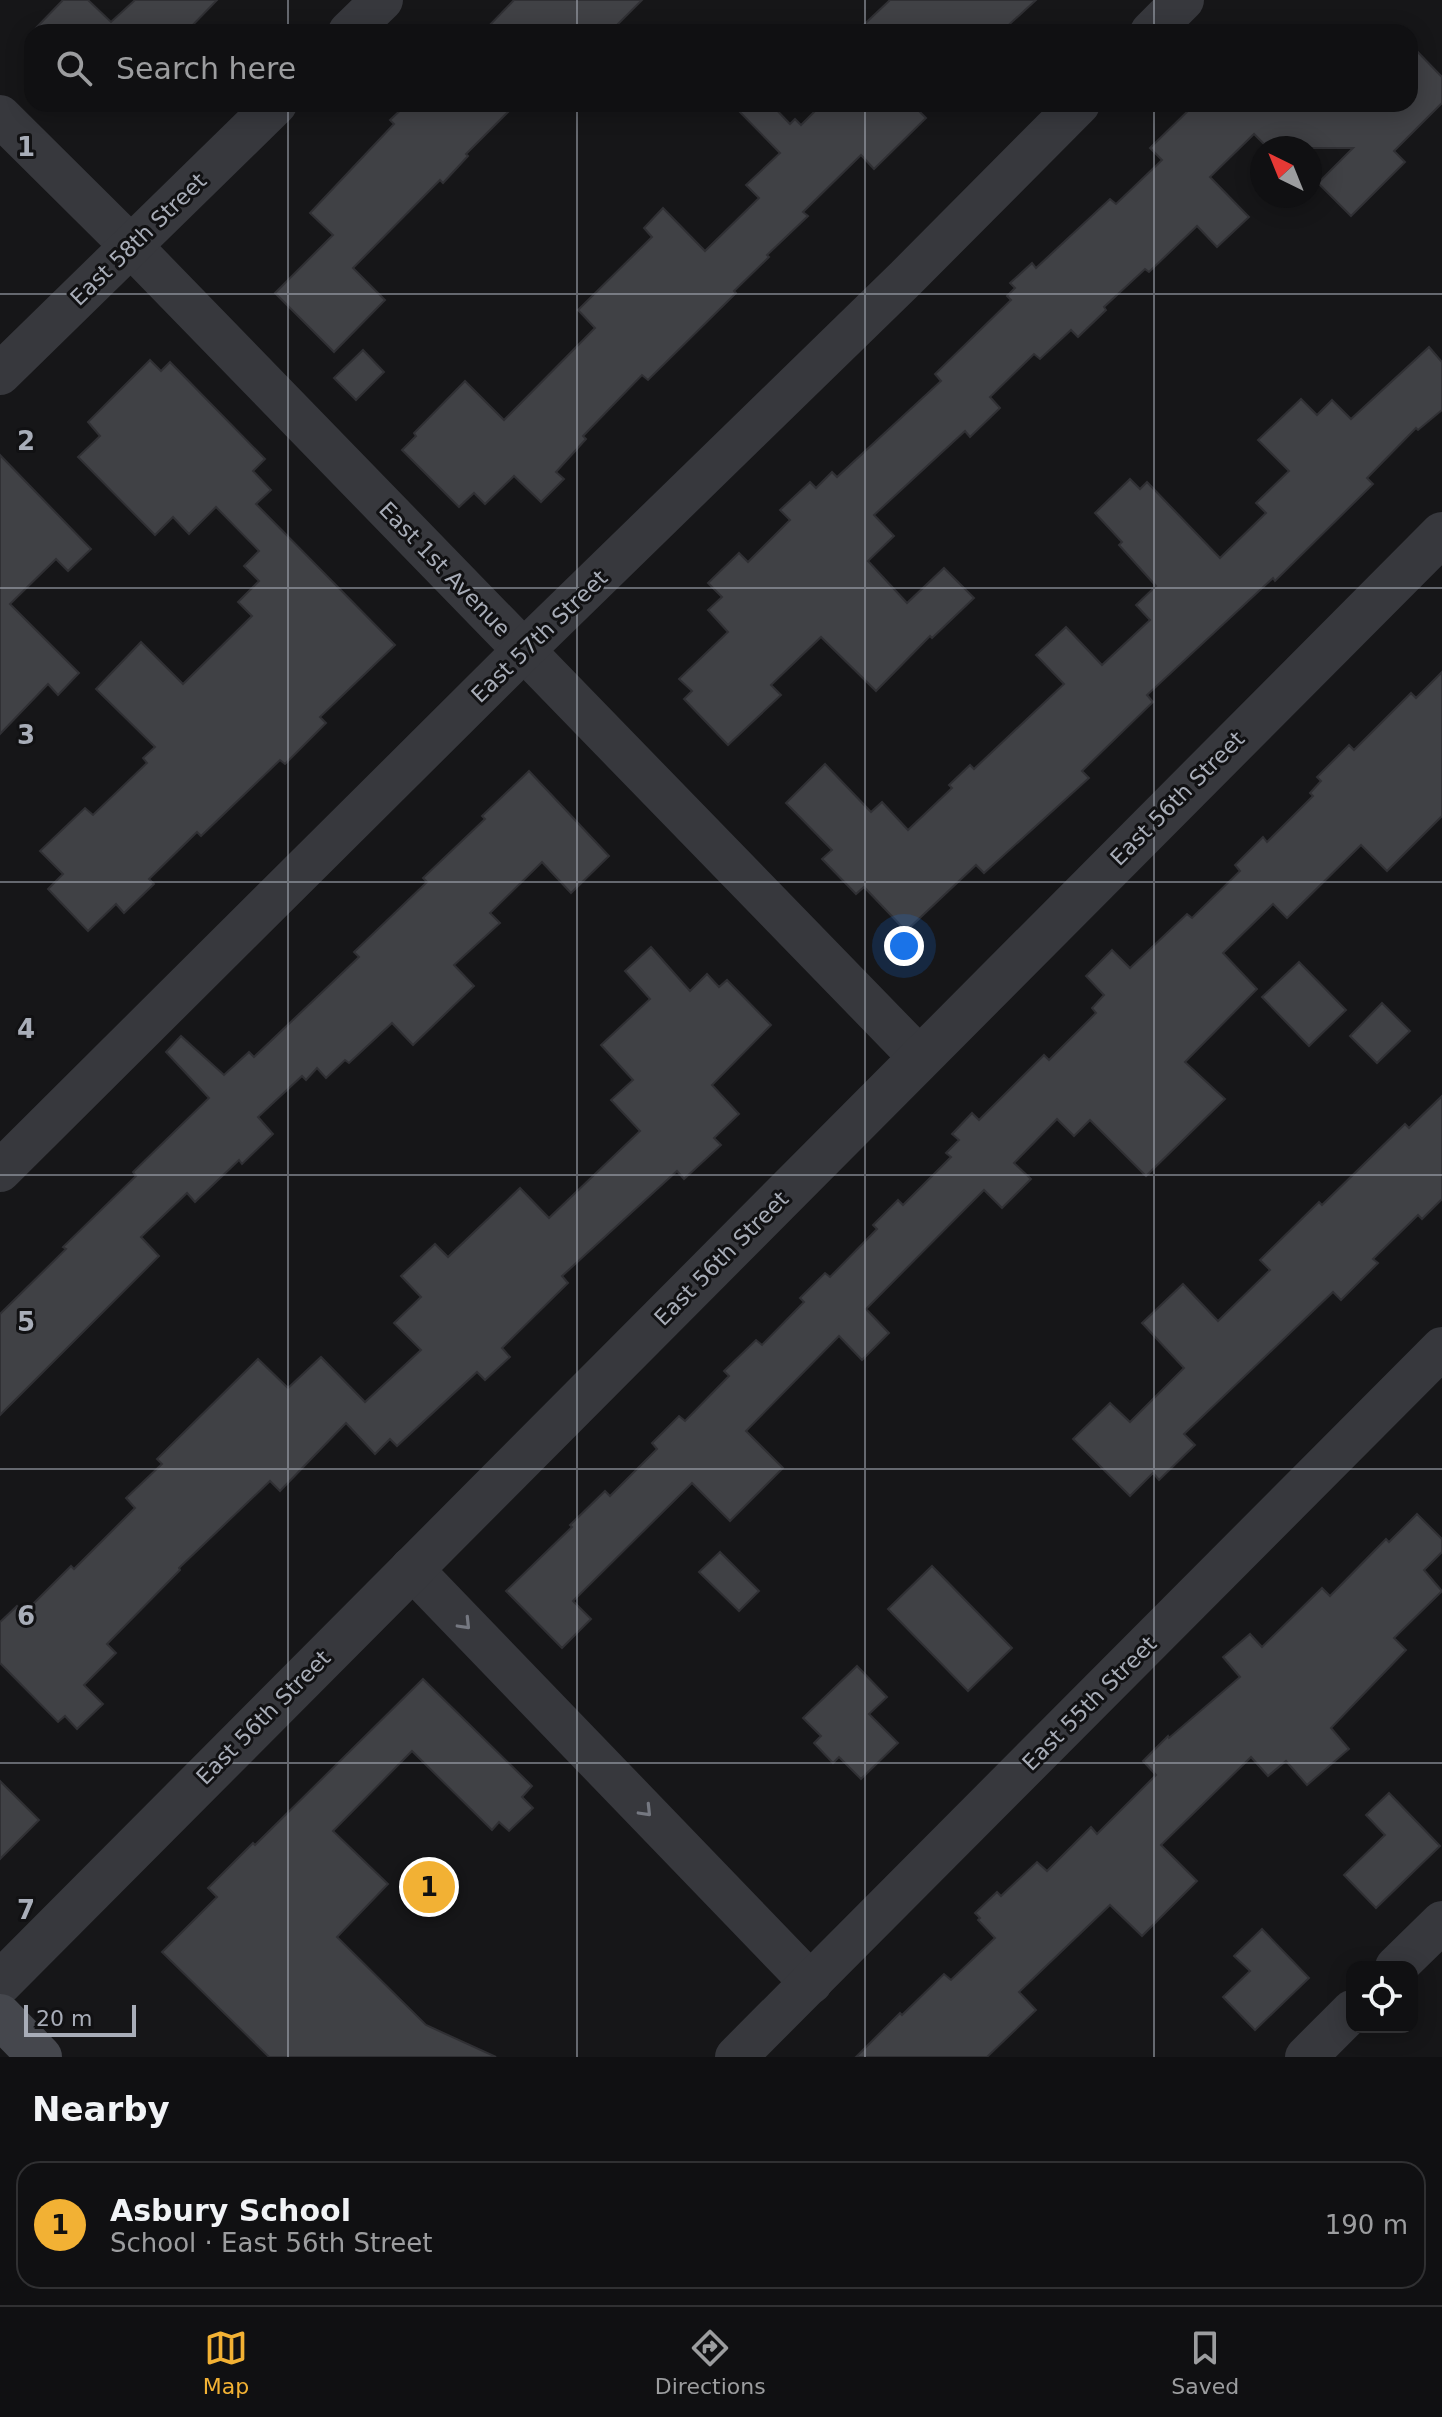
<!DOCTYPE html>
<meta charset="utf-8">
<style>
body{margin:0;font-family:"DejaVu Sans",sans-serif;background:#1e1e20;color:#f1f3f6}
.controls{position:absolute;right:24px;bottom:24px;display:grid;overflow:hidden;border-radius:16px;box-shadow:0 4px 20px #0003}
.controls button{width:72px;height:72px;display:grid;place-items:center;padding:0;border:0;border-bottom:2px solid #303032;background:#101012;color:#f1f3f6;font:40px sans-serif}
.compass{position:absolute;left:1250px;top:136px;width:72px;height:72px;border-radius:50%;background:#101012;box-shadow:0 4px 20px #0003;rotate:317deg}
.scale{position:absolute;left:24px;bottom:20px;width:112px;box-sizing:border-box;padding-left:8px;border:4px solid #a8adb8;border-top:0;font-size:22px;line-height:28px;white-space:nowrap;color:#a8adb8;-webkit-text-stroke:6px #111113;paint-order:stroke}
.you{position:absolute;left:904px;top:946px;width:28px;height:28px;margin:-20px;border:6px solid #fff;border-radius:50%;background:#1a73e8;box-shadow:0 0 0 12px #1a73e833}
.badge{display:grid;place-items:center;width:52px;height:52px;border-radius:50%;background:#f2b134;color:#111;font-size:26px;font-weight:700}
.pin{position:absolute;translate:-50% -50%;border:4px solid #fff;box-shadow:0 2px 8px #0006}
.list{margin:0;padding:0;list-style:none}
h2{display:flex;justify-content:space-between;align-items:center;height:104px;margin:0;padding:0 32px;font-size:34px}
h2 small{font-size:26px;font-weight:400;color:#9c9d9f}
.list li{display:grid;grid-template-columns:52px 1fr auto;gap:24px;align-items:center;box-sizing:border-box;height:128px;margin:0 16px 16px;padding:0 16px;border:2px solid #303032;border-radius:24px}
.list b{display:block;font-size:30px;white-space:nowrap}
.list p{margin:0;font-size:26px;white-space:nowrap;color:#9c9d9f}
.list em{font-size:26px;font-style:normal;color:#9c9d9f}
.icon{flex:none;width:44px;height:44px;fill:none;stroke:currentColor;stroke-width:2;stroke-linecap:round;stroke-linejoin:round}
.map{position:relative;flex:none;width:1442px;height:2057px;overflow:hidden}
.search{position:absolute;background:#101012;box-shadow:0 4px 20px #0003;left:24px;right:24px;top:24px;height:88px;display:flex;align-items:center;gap:20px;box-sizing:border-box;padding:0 28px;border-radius:24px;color:#9c9d9f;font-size:30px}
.sheet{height:248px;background:#101012}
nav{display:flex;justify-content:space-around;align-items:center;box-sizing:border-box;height:112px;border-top:2px solid #303032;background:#101012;font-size:22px;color:#9c9d9f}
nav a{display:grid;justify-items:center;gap:4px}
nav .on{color:#f2b134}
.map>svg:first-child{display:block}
</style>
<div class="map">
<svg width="1442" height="2057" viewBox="0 0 1442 2057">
<rect width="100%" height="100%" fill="#161618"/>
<!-- building -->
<g fill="#404145" stroke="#303034" stroke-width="2">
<polygon points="63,0 88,0 111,22 135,0 217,0 186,32 32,32"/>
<polygon points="514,0 642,0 610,32 483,32"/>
<polygon points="890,0 1036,0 1001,32 856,32"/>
<polygon points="1410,44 1442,77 1442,103 1394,151 1405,162 1351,216 1318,183 1353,148 1268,148 1254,134 1210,177 1249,217 1217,247 1197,226 1149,272 1145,269 1104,307 1106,310 1078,337 1071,330 1040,359 1034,354 990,397 1000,408 970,437 965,431 874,515 894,536 868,561 907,603 944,568 974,598 932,638 930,636 876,691 821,637 771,685 781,695 728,745 684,699 692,691 679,679 728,632 708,610 722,597 708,583 739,553 748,562 790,520 780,510 810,482 816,488 832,472 837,477 941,381 935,374 1011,300 1007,296 1015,288 1010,283 1032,263 1036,268 1110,199 1116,204 1162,160 1150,148 1195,104 1410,104"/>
<polygon points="407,104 516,104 466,154 468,156 443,183 440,180 353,268 385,300 334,352 275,293 333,235 310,213 394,124 390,120"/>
<polygon points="732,104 771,104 790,124 795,119 801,125 822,104 912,104 926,118 874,169 861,155 803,212 808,216 767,255 769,257 734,291 736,293 648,380 642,375 583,436 586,439 556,472 564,479 541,502 514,476 485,504 474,493 459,507 402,450 416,436 414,433 465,381 504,420 595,328 578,310 652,237 644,228 663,208 705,251 759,198 746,185 780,153"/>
<polygon points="1429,347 1442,362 1442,410 1418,430 1416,428 1367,478 1373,484 1275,581 1273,578 1147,695 1153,702 1082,771 1089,778 984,873 976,865 906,931 864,887 856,894 822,859 832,850 786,803 825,764 871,812 882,802 908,830 952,788 949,785 970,765 974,769 1064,684 1036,655 1066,627 1102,665 1150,620 1136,605 1156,586 1119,545 1122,542 1095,513 1130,479 1140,489 1147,482 1220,558 1266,513 1256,503 1289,471 1258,440 1301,399 1317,415 1332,400 1351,419"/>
<polygon points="363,350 384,372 356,400 334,378"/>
<polygon points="150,360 161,371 170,362 265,459 253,471 271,490 256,504 395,645 320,717 326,723 285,764 280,760 201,836 197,832 149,879 154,884 124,913 116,904 88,931 48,889 63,874 40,851 85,808 93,815 147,763 143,758 155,747 96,689 141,642 183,684 252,616 238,602 259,581 244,566 259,551 216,507 189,534 173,517 155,535 78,457 100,436 88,422"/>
<polygon points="0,455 91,549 68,571 56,559 10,604 79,673 58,695 48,684 0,734"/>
<polygon points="1442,672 1442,816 1387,871 1361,845 1287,918 1273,904 1223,953 1257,989 1185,1062 1225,1099 1146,1176 1090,1120 1074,1136 1057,1119 1014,1163 1031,1179 1002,1208 984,1190 866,1309 889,1333 862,1360 839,1336 746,1431 783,1468 730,1521 692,1483 573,1601 591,1619 562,1648 506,1591 572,1527 570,1525 605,1491 610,1496 657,1449 652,1443 679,1416 685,1421 729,1376 724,1371 756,1340 762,1345 804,1302 800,1298 825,1273 830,1277 877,1229 873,1225 898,1200 903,1205 951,1157 946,1153 959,1140 952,1134 972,1113 979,1120 1044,1055 1049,1060 1096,1013 1092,1008 1104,995 1086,976 1112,950 1130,968 1187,914 1192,918 1240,871 1235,865 1263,837 1267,842 1313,796 1310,793 1321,781 1317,777 1349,745 1354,750 1411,693 1416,698"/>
<polygon points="529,771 609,856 571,893 542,862 490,913 500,923 454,965 474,986 413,1045 392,1023 349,1063 345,1060 326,1078 317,1068 306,1080 302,1076 258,1117 273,1134 242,1164 239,1160 195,1202 187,1193 141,1237 159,1256 0,1415 0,1314 66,1249 63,1247 136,1176 133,1172 209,1098 166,1052 181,1036 224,1075 249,1052 254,1057 359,957 354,952 427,882 423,878 485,819 482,816"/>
<polygon points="651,947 690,991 707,974 719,987 727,980 771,1025 712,1085 739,1114 714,1138 721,1145 684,1179 677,1171 562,1276 568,1283 502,1348 510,1357 485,1380 477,1372 397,1446 390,1439 375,1454 346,1423 280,1491 270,1481 179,1568 180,1570 107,1644 116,1653 84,1685 103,1704 77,1729 65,1716 58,1722 0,1663 0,1622 17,1606 24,1613 71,1566 74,1569 135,1508 126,1498 162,1464 157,1459 258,1359 288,1388 321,1357 365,1402 421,1350 394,1323 421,1297 401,1276 435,1244 448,1257 520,1188 549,1218 640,1131 611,1100 633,1080 601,1045 650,999 625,971"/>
<polygon points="1299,962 1346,1010 1309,1046 1262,997"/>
<polygon points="1382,1003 1410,1031 1377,1063 1350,1036"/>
<polygon points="1442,1096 1442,1199 1422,1219 1418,1215 1373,1259 1378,1263 1341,1300 1333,1292 1184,1434 1195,1445 1159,1480 1153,1473 1130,1496 1073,1439 1110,1403 1130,1422 1184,1368 1142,1323 1183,1284 1218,1321 1270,1270 1260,1260 1319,1202 1322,1205 1405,1124 1409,1128"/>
<polygon points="1417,1514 1442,1539 1442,1552 1424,1570 1442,1591 1394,1638 1406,1650 1331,1728 1349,1749 1307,1785 1286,1761 1268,1776 1251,1757 1161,1845 1197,1881 1142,1936 1110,1905 1019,1992 1036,2010 987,2057 856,2057 900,2013 902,2015 944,1974 951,1980 995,1938 978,1920 980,1918 975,1913 997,1892 1001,1896 1037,1862 1047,1871 1091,1827 1097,1834 1156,1775 1143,1761 1168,1736 1169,1738 1240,1677 1223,1657 1250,1634 1262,1647 1322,1588 1330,1596 1386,1539 1389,1542"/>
<polygon points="720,1552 759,1591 739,1611 699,1572"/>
<polygon points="932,1566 1012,1648 968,1691 888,1609"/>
<polygon points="857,1666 887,1697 869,1714 898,1743 861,1779 839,1757 833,1763 814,1743 821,1736 803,1718"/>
<polygon points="423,1679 532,1786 522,1797 533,1808 509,1831 499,1822 492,1830 412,1751 333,1831 388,1884 337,1937 426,2025 496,2057 269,2057 162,1952 217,1897 208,1888 253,1843 255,1845"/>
<polygon points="0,1781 39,1820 0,1859"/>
<polygon points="1389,1793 1440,1846 1376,1908 1344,1875 1385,1835 1366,1815"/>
<polygon points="1262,1929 1309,1978 1255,2030 1223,1997 1250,1971 1234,1956"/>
</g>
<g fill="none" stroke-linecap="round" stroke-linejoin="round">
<!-- minor -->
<g stroke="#37383d" stroke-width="42">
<polyline points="349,32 382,0"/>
<polyline points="1151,32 1183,0"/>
<polyline points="0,116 131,246 920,1058"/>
<polyline points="0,374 276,104"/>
<polyline points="0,1171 524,650 906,278 1079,104"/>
<polyline points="411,1568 811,1983"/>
<polyline points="1396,1967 1442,1922"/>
<polyline points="736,2057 1442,1348"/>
<polyline points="1306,2057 1352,2011"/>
</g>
<!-- tertiary -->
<polyline stroke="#37383d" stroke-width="44" points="0,1983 1442,534"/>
<!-- secondary -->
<polyline stroke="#45474d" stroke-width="44" points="0,2016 40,2057"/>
</g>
<!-- one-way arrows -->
<defs><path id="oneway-chevron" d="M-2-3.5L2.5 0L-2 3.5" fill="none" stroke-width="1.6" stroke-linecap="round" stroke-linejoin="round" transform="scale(2)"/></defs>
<g stroke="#757881">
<use href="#oneway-chevron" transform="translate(465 1624) rotate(46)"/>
<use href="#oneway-chevron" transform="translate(646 1811) rotate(46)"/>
</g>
<!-- grid -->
<path fill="none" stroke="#a8adb8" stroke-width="2" stroke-opacity="0.55" d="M288,0v32M577,0v32M865,0v32M1154,0v32M288,104v1953M577,104v1953M865,104v1953M1154,104v1953M0,294h1442M0,588h1442M0,882h1442M0,1175h1442M0,1469h1442M0,1763h1442"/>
<g text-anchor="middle" stroke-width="6" stroke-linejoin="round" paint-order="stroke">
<!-- street labels -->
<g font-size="22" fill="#a8adb8" stroke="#111113">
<text transform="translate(138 239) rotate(-44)" y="8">East 58th Street</text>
<text transform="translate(445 569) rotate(46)" y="8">East 1st Avenue</text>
<text transform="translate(539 636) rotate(-44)" y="8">East 57th Street</text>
<text transform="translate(1177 798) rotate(-45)" y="8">East 56th Street</text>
<text transform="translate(721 1258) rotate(-45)" y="8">East 56th Street</text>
<text transform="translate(1089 1703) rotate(-45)" y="8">East 55th Street</text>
<text transform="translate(263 1717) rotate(-45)" y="8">East 56th Street</text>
</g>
</g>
<g font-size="26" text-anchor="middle" font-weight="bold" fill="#a8adb8" stroke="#111113" stroke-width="6" stroke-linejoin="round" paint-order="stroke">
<text x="26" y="156">1</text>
<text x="26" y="450">2</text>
<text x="26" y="744">3</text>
<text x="26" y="1038">4</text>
<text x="26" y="1331">5</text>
<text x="26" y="1625">6</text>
<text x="26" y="1919">7</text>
</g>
</svg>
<div class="controls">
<button><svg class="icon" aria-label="locate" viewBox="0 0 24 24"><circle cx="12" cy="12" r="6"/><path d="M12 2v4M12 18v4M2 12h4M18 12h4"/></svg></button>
</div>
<svg class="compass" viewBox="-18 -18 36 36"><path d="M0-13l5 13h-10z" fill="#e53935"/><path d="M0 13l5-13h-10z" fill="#9c9d9f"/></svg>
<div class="scale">20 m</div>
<div class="you"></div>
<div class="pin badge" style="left:429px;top:1887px">1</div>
<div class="search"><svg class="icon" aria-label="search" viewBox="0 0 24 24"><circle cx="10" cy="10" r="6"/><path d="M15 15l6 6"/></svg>Search here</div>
</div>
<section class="sheet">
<h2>Nearby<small></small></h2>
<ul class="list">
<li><span class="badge">1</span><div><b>Asbury School</b><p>School · East 56th Street</p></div><em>190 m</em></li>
</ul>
</section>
<nav>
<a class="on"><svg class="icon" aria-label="map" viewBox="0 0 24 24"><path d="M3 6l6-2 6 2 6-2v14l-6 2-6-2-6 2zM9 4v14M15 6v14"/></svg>Map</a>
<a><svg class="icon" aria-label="directions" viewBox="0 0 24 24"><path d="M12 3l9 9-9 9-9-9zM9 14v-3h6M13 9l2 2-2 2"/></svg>Directions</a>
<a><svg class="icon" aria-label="saved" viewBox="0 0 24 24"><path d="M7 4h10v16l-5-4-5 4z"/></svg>Saved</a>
</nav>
